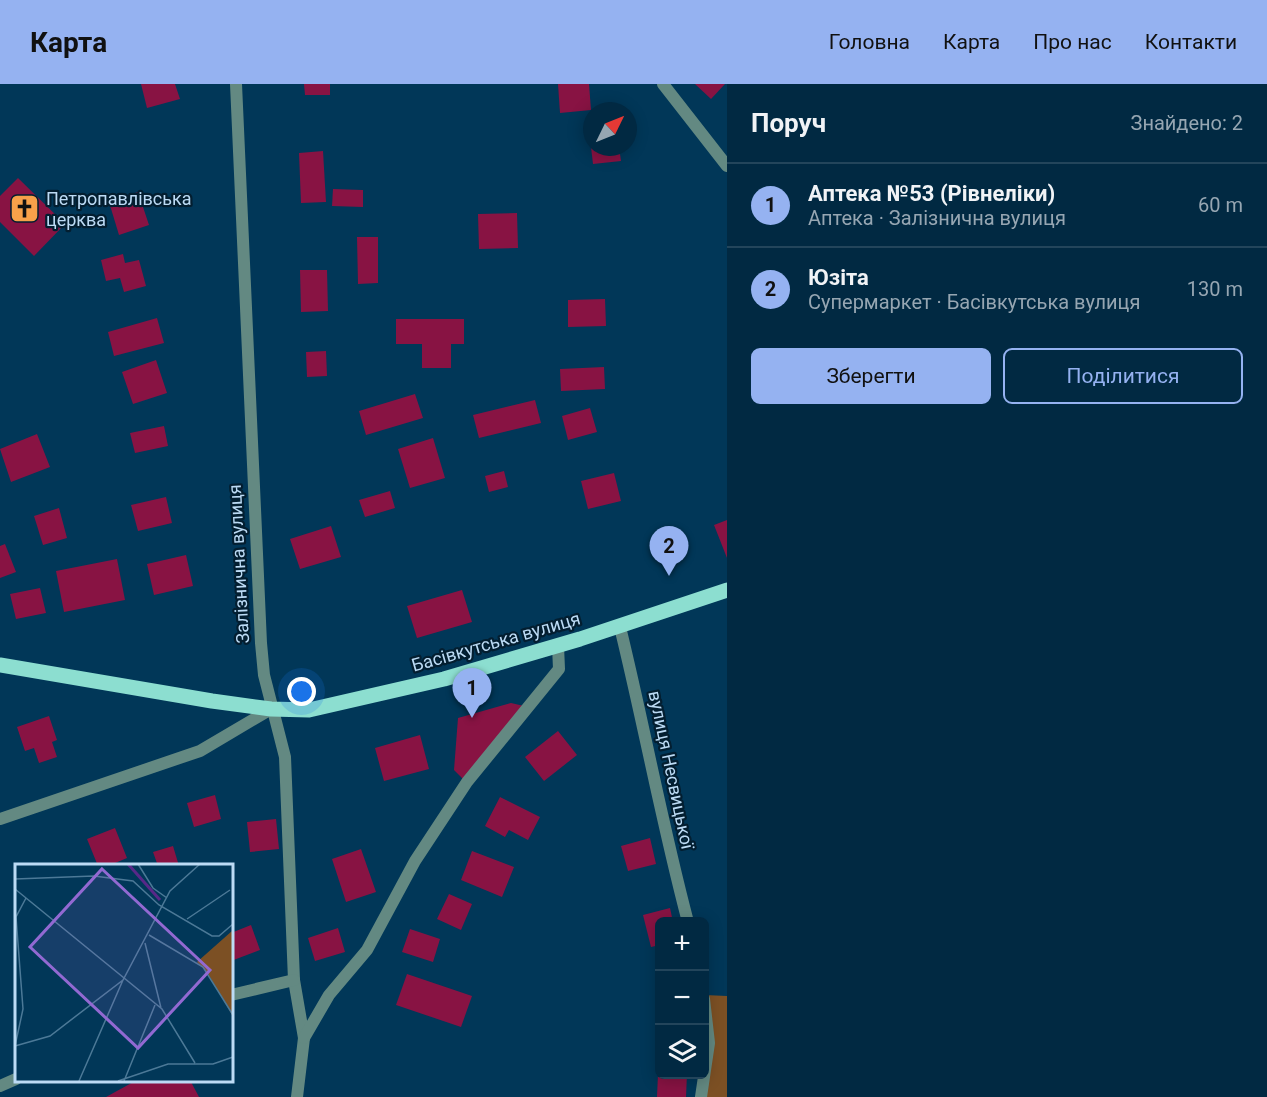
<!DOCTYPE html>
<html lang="uk">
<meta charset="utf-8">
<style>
body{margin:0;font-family:Roboto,sans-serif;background:#0b3149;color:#f1f3f6}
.controls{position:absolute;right:18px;bottom:18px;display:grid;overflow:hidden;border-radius:9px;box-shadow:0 3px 15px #0003}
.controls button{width:54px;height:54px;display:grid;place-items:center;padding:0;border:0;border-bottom:2px solid #23455b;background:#012942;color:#f1f3f6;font:30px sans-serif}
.compass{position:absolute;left:583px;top:18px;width:54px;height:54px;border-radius:50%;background:#012942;box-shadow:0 3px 15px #0003;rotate:47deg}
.you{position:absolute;left:302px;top:608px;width:21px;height:21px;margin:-15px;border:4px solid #fff;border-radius:50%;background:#1a73e8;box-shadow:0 0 0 9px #1a73e833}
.badge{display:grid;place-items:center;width:39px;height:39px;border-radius:50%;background:#95b2f1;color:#111;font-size:20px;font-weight:700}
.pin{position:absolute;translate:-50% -50px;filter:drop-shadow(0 2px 3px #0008)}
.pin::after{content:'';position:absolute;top:32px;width:21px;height:18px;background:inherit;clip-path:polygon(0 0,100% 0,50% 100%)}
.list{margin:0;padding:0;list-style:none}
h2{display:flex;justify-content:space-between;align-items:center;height:78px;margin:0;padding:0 24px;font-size:26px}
h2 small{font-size:20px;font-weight:400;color:#96a6b2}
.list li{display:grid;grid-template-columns:39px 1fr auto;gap:18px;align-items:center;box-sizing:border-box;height:84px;padding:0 24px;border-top:2px solid #23455b}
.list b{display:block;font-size:22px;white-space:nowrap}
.list p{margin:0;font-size:20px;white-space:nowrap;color:#96a6b2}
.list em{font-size:20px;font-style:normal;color:#96a6b2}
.actions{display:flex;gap:12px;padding:18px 24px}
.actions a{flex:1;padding:14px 0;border:2px solid #95b2f1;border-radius:9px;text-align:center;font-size:21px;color:#95b2f1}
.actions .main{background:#95b2f1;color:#111}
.icon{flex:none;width:33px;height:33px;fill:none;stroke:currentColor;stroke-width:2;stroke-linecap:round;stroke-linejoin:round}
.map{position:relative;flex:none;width:727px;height:1013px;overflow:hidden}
header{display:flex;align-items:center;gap:36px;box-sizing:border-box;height:84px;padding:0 30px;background:#95b2f1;color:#111}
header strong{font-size:28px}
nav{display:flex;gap:33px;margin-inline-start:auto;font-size:21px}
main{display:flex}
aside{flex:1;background:#012942}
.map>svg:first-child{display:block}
</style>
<header>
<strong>Карта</strong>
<nav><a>Головна</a><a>Карта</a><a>Про нас</a><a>Контакти</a></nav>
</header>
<main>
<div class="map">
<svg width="727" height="1013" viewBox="0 0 727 1013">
<rect width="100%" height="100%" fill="#013758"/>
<!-- green -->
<polygon fill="#7c5024" points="705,911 727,912 727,1013 701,1013"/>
<!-- building -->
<g fill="#881343">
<polygon points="141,0 175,0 180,15 147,24"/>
<polygon points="304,0 330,0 330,11 305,11"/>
<polygon points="558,0 589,0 591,26 560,29"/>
<polygon points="695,0 725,0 711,15"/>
<polygon points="591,63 619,63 621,77 593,80"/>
<polygon points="323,67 326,118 301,119 299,69"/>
<polygon points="18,94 65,140 34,172 0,138 0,112"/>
<polygon points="333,105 363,106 363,123 332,122"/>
<polygon points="138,108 149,141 119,151 109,118"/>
<polygon points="517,129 518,164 479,165 478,130"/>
<polygon points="357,153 378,153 378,199 358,200"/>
<polygon points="123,170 125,179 139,176 146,202 124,208 120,194 106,197 101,176"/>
<polygon points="300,186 327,186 328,227 301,228"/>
<polygon points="605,215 606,242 568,243 568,216"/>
<polygon points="157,234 164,259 114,272 108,248"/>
<polygon points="396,235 464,235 464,260 451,260 451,284 422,284 422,260 396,260"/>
<polygon points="326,267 327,292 307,293 306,268"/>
<polygon points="156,276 167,309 133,320 122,288"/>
<polygon points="604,283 605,305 561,307 560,285"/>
<polygon points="415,310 423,334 366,351 359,327"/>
<polygon points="535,316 541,339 479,354 473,331"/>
<polygon points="590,324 597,348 568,356 562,332"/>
<polygon points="164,342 168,362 135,369 130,349"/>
<polygon points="37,350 50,383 11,398 0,365"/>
<polygon points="433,354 445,394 410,404 398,365"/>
<polygon points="504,387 508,403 489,408 485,392"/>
<polygon points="614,389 621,417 588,425 581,397"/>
<polygon points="390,407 395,424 365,433 359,416"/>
<polygon points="166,413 172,439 138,447 131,421"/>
<polygon points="59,424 67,454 43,461 34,432"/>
<polygon points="727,436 727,474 714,441"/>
<polygon points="331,442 341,473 300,485 290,455"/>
<polygon points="5,460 16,488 0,494 0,462"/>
<polygon points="186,471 193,502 154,511 147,480"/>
<polygon points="117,475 125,516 64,528 56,487"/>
<polygon points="40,504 46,529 16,535 10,510"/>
<polygon points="462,506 472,538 417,554 407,522"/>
<polygon points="511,619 524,622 465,697 454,686 458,634"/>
<polygon points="49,632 57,656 52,658 57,673 39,679 34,664 25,667 17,643"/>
<polygon points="558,647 577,671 544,697 525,673"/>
<polygon points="420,651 429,685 384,697 375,664"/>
<polygon points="215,711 221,735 194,743 187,719"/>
<polygon points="500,713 540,733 528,756 509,746 505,753 485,742"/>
<polygon points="276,735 279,765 250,768 247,738"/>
<polygon points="115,744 127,774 108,782 98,782 87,755"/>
<polygon points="650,754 656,780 628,787 621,762"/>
<polygon points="173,762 179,782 158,782 153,768"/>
<polygon points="361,765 376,808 346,818 332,775"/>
<polygon points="472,767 514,783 502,813 461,796"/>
<polygon points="449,810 472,820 461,846 437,835"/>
<polygon points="670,824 673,838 660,838 660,861 651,863 643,831"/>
<polygon points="251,841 260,866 231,877 231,849"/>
<polygon points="338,844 345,868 315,877 308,854"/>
<polygon points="410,845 440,855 433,878 402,868"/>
<polygon points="407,890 472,912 461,943 396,921"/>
<polygon points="658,990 687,990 686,1013 657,1013"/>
<polygon points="137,996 190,996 199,1013 106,1013"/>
</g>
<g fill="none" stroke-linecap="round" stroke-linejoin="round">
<!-- street -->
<g stroke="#638982" stroke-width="12">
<polyline points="236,0 261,559 264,591 285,673 294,896 304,954 297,1013"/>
<polyline points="663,0 727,82"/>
<path d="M620,543c24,98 42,197 68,295"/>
<polyline points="0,735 200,667 271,625"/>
<polyline points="231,911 294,896"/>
<polyline points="304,954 329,911 367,866 415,777 467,698 559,585 558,562"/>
<polyline points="0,1002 16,995"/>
<polyline points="701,1013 709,959 704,915"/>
</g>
<!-- primary -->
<polyline stroke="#8cded0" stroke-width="15" points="0,581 212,617 271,625 309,626 444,595 580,555 727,506"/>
</g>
<!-- icons -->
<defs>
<symbol id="church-square" viewBox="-11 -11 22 22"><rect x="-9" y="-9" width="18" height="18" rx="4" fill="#f8a14a" stroke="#031e30"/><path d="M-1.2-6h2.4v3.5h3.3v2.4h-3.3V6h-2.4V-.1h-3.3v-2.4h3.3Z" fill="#111"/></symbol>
</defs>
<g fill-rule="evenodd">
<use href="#church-square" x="8" y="108" width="33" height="33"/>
</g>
<g text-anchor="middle" stroke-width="4.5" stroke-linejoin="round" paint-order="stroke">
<!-- poi labels -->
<g font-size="18" fill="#bcdbf5" stroke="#031e30" text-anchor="start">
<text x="46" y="121">Петропавлівська<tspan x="46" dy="21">церква</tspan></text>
</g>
<!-- street labels -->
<g font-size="18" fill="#bcdbf5" stroke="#031e30">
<text transform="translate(239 480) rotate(-93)" y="6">Залізнична вулиця</text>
<text transform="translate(496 558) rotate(-16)" y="6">Басівкутська вулиця</text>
<text transform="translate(671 686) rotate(78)" y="6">вулиця Несвицької</text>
</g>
</g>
<!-- overview -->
<g transform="translate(15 780)">
<rect width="218" height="218" fill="#013758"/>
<path d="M217,67v84l-25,-43 -10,-10z" fill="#7c5024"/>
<path fill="none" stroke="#582888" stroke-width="3" d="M113,0l32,36"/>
<path fill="none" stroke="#4c7997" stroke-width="1.5" d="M123,0l15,24 14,10M0,15l79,-3 39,5 26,24 53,31h7l14,-12M0,25l147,120 33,54M172,55l43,-29M134,71l54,32 30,48M130,79l16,65M0,182l8,-37 -7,-92 10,-19M0,182l35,-10 73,-56 47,-89 30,-27M64,217l44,-101M103,217l50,-17h45l20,-7M109,217l31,-76"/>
<path fill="#9269d2" fill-opacity="0.15" stroke="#9269d2" stroke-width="3" d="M87,5l108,101 -72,78 -108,-101z"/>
<rect width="218" height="218" fill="none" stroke="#bcdbf5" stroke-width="3"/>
</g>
</svg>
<div class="controls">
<button>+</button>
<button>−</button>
<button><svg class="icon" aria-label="layers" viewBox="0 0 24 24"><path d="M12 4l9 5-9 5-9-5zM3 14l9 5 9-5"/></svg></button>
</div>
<svg class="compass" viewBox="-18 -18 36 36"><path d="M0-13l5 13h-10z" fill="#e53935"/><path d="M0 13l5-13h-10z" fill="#96a6b2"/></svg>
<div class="you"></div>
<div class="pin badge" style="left:472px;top:634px">1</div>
<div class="pin badge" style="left:669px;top:492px">2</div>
</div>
<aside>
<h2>Поруч<small>Знайдено: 2</small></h2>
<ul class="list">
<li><span class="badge">1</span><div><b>Аптека №53 (Рівнеліки)</b><p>Аптека · Залізнична вулиця</p></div><em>60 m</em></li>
<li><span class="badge">2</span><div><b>Юзіта</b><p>Супермаркет · Басівкутська вулиця</p></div><em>130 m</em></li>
</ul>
<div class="actions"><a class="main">Зберегти</a><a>Поділитися</a></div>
</aside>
</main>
